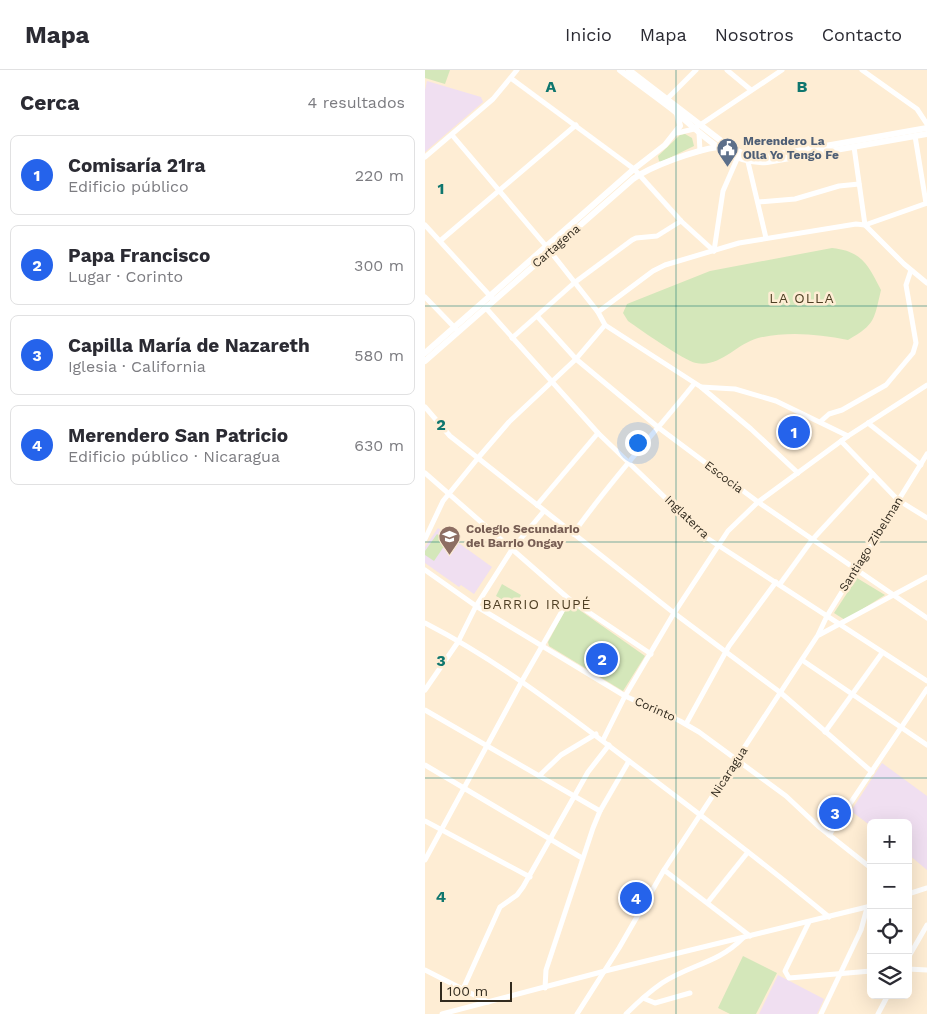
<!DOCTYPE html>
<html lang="es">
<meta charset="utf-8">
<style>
body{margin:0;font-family:"Work Sans",sans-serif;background:#f2f2f3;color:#2b2b33}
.controls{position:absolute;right:15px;bottom:15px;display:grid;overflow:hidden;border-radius:8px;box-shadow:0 5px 20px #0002}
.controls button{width:45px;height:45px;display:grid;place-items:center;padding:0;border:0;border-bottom:1px solid #e1e1e2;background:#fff;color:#2b2b33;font:25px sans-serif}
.scale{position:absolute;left:15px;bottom:12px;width:72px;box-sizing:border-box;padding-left:5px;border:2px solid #322b1f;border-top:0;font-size:14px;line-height:18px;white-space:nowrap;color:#322b1f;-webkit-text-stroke:4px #feedd4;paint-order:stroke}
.you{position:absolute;left:212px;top:372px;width:18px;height:18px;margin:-12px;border:4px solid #fff;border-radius:50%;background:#1a73e8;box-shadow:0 0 0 8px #1a73e833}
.badge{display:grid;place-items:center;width:32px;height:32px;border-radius:50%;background:#2563eb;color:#fff;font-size:16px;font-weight:700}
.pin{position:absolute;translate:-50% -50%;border:2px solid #fff;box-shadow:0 1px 5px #0006}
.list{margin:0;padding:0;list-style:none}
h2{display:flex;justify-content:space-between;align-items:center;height:65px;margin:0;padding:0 20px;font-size:21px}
h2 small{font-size:16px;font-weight:400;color:#7c7c81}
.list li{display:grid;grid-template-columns:32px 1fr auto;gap:15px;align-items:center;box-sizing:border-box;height:80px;margin:0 10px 10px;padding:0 10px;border:1px solid #e1e1e2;border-radius:8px}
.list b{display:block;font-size:19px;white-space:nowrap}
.list p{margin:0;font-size:16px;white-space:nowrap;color:#7c7c81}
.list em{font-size:16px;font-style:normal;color:#7c7c81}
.icon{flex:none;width:28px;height:28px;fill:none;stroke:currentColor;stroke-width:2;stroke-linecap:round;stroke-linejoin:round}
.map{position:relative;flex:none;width:502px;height:944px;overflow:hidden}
header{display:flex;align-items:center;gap:30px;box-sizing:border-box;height:70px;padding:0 25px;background:#fff;border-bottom:1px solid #e1e1e2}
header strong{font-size:24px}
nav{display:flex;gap:28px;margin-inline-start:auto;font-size:18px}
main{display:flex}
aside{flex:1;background:#fff}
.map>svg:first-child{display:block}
</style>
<header>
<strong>Mapa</strong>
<nav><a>Inicio</a><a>Mapa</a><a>Nosotros</a><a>Contacto</a></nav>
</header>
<main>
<aside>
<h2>Cerca<small>4 resultados</small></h2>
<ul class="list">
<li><span class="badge">1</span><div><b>Comisaría 21ra</b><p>Edificio público</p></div><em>220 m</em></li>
<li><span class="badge">2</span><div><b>Papa Francisco</b><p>Lugar · Corinto</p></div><em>300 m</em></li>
<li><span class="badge">3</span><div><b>Capilla María de Nazareth</b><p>Iglesia · California</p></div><em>580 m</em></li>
<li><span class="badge">4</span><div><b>Merendero San Patricio</b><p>Edificio público · Nicaragua</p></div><em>630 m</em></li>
</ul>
</aside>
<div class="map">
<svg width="502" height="944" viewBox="0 0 502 944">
<rect width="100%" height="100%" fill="#feedd4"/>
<!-- education -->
<g fill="#f0dff1">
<polygon points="2,11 56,27 58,32 0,82 0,20"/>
<polygon points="13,458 67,497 49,524 36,515 34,517 0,493 0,477"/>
<polygon points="457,693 502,726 502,800 483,784 483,753 446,753 446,756 426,741"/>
<polygon points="353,905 399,929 392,944 334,944"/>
</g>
<!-- green -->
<g fill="#d4e7ba">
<polygon points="0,0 25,0 20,14 0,8"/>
<polygon points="260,64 267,68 269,76 236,92 234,91 233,86 255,65"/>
<path d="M407,178c30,3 36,17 49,42 -7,29 -5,34 -33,50 -30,-6 -60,-9 -90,-2 -22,6 -38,30 -62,25 -13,-3 -55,-33 -68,-42l-5,-8 4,-9 83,-33z"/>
<polygon points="12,464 22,472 9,491 0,485 0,481"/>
<polygon points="432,508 460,525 420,550 409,543"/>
<polygon points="77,514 96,525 90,537 71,526"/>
<polygon points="146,534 220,586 198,621 124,576 123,572 143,535"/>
<polygon points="318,886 352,903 331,944 305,944 293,938"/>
</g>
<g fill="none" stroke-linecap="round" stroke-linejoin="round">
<!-- minor -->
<g stroke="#fff" stroke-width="5">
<polyline points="302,0 326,20"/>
<polyline points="437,0 492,39 502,54"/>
<polyline points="87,9 209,99 256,151 289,181"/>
<polyline points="242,29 271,0"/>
<polyline points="252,63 269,59 357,0"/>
<polyline points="274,63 275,81"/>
<polyline points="27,65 121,176 173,242 180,255 276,317 326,359 373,403"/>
<polyline points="490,66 501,133"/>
<polyline points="429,77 440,155 479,194 502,213"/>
<polyline points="0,87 68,29 92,0"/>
<polyline points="323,92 341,168"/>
<polyline points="333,132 370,129 414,116 434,114"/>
<polyline points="0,155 67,228"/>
<polyline points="15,171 151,55"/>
<polyline points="289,181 298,121 312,89"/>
<polyline points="0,227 31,259"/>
<polyline points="60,237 173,363 282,468 502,611"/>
<polyline points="173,242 228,201 240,195 314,173 431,154 440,155 502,133"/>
<polyline points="112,246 151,289 234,358 333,432 502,548"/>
<polyline points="87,268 149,213 207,170 211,168 232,166 256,151"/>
<polyline points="276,317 310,319 351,331 423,366"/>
<polyline points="0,337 25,366 249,543 356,623 447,702"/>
<polyline points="395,352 404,344 417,340 461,315 488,283 491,273 481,215 486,200"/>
<polyline points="443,353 496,395"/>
<polyline points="416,371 473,430 502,448"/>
<polyline points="0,403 144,529 226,584"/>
<polyline points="112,435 173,363"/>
<path d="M148,464c37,-53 81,-100 121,-150"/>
<polyline points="0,469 18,431 53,388 84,352 151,289 180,255"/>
<polyline points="0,500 51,536 200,626 255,651 274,662 361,726 393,756 446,798"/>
<polyline points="355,514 387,470 448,404"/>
<path d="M0,553c74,38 138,88 204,138 68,51 135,102 200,156"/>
<polyline points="394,565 502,507"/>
<polyline points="377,590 502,675"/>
<polyline points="0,620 33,572 51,536 88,478 119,441"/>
<polyline points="0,640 175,741"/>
<polyline points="261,654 304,576 351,512"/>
<polyline points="400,662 457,583"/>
<polyline points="178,670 200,626 249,543 303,461 333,432 423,366 502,315"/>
<path d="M0,695c53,31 104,62 157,93"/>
<polyline points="114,706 136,685 171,664"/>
<polyline points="0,751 105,807"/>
<polyline points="404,765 502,619"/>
<polyline points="0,790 97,611 144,529"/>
<polyline points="239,800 325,866"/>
<polyline points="483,824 502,818"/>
<polyline points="283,832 323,782"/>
<polyline points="384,852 360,901 364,908 446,901"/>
<polyline points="483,888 502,855"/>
<polyline points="483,899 502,900"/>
<polyline points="0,900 63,932"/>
<polyline points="120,918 121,900 168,758 175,741 204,691"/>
<polyline points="38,919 75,837 92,825 98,817 163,702 184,675"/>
<polyline points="218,928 230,933 265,923"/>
<polyline points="17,944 180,901 446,836"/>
<polyline points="152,944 194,878 239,800 393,565 402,546 502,384"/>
<path d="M201,944c11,-11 23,-22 36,-31 29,-19 55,-19 81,-45"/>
<polyline points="396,944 436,860 442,838"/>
<polyline points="453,944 463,925"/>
</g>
<!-- major -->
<g stroke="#fff" stroke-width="6">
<path d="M195,0c17,13 35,26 52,39 29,23 55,56 95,53l160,-28"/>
<polyline points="204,0 304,77 321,85 344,86 502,58"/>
<polyline points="0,283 209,99 240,75 255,56 252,43"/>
<path d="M0,291l208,-182c18,-13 63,-29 85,-32"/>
</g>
</g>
<!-- grid -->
<path fill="none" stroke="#0f766e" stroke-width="1" stroke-opacity="0.55" d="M251,0v944M0,236h502M0,472h502M0,708h502"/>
<!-- icons -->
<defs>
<symbol id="civic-pin" viewBox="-11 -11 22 30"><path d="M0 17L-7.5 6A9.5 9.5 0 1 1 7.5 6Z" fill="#5c6f8a" stroke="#feedd4"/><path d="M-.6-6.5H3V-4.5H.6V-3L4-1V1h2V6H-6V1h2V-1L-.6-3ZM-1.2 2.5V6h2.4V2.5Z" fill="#fff"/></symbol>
<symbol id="school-pin" viewBox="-11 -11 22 30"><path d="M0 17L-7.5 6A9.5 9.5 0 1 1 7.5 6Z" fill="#8d6e63" stroke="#feedd4"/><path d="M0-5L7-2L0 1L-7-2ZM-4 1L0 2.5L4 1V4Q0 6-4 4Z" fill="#fff"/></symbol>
</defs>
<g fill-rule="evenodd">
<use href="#civic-pin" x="290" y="66" width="25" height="34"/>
<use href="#school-pin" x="12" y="454" width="25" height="34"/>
</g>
<g text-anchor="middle" stroke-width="5" stroke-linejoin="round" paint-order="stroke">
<!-- service labels -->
<g font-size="12" font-weight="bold" fill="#4e5e75" stroke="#feedd4" text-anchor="start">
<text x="318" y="75">Merendero La<tspan x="318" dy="14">Olla Yo Tengo Fe</tspan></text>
</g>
<!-- street labels -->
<g font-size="12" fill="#322b1f" stroke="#feedd4">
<text transform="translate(131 176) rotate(-41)" y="4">Cartagena</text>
<text transform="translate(299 407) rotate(37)" y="4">Escocia</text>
<text transform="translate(262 447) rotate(44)" y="4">Inglaterra</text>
<text transform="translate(446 474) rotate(-58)" y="4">Santiago Zibelman</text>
<text transform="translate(230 639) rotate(24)" y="4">Corinto</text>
<text transform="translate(304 702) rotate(-57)" y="4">Nicaragua</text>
</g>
<!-- education labels -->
<g font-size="12" font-weight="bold" fill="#785e54" stroke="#feedd4" text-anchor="start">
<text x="41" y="463">Colegio Secundario<tspan x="41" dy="14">del Barrio Ongay</tspan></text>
</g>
<!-- neighbourhood labels -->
<g font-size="14" letter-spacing="1" fill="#4f3f24" stroke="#feedd4">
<text x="377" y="233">LA OLLA</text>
<text x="112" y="539">BARRIO IRUPÉ</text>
</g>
</g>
<g font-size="16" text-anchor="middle" font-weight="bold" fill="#0f766e" stroke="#feedd4" stroke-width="5" stroke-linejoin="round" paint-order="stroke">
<text x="126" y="22">A</text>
<text x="377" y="22">B</text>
<text x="16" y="124">1</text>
<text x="16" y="360">2</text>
<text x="16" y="596">3</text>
<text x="16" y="832">4</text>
</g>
</svg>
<div class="controls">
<button>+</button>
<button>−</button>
<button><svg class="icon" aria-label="locate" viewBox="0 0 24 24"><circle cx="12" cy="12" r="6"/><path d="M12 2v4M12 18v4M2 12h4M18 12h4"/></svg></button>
<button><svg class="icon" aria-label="layers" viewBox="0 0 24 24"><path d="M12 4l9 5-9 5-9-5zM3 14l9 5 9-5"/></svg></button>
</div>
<div class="scale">100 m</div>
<div class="you"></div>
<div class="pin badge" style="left:369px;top:362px">1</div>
<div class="pin badge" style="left:177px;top:589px">2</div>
<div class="pin badge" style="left:410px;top:743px">3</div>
<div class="pin badge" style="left:211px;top:828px">4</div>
</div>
</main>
